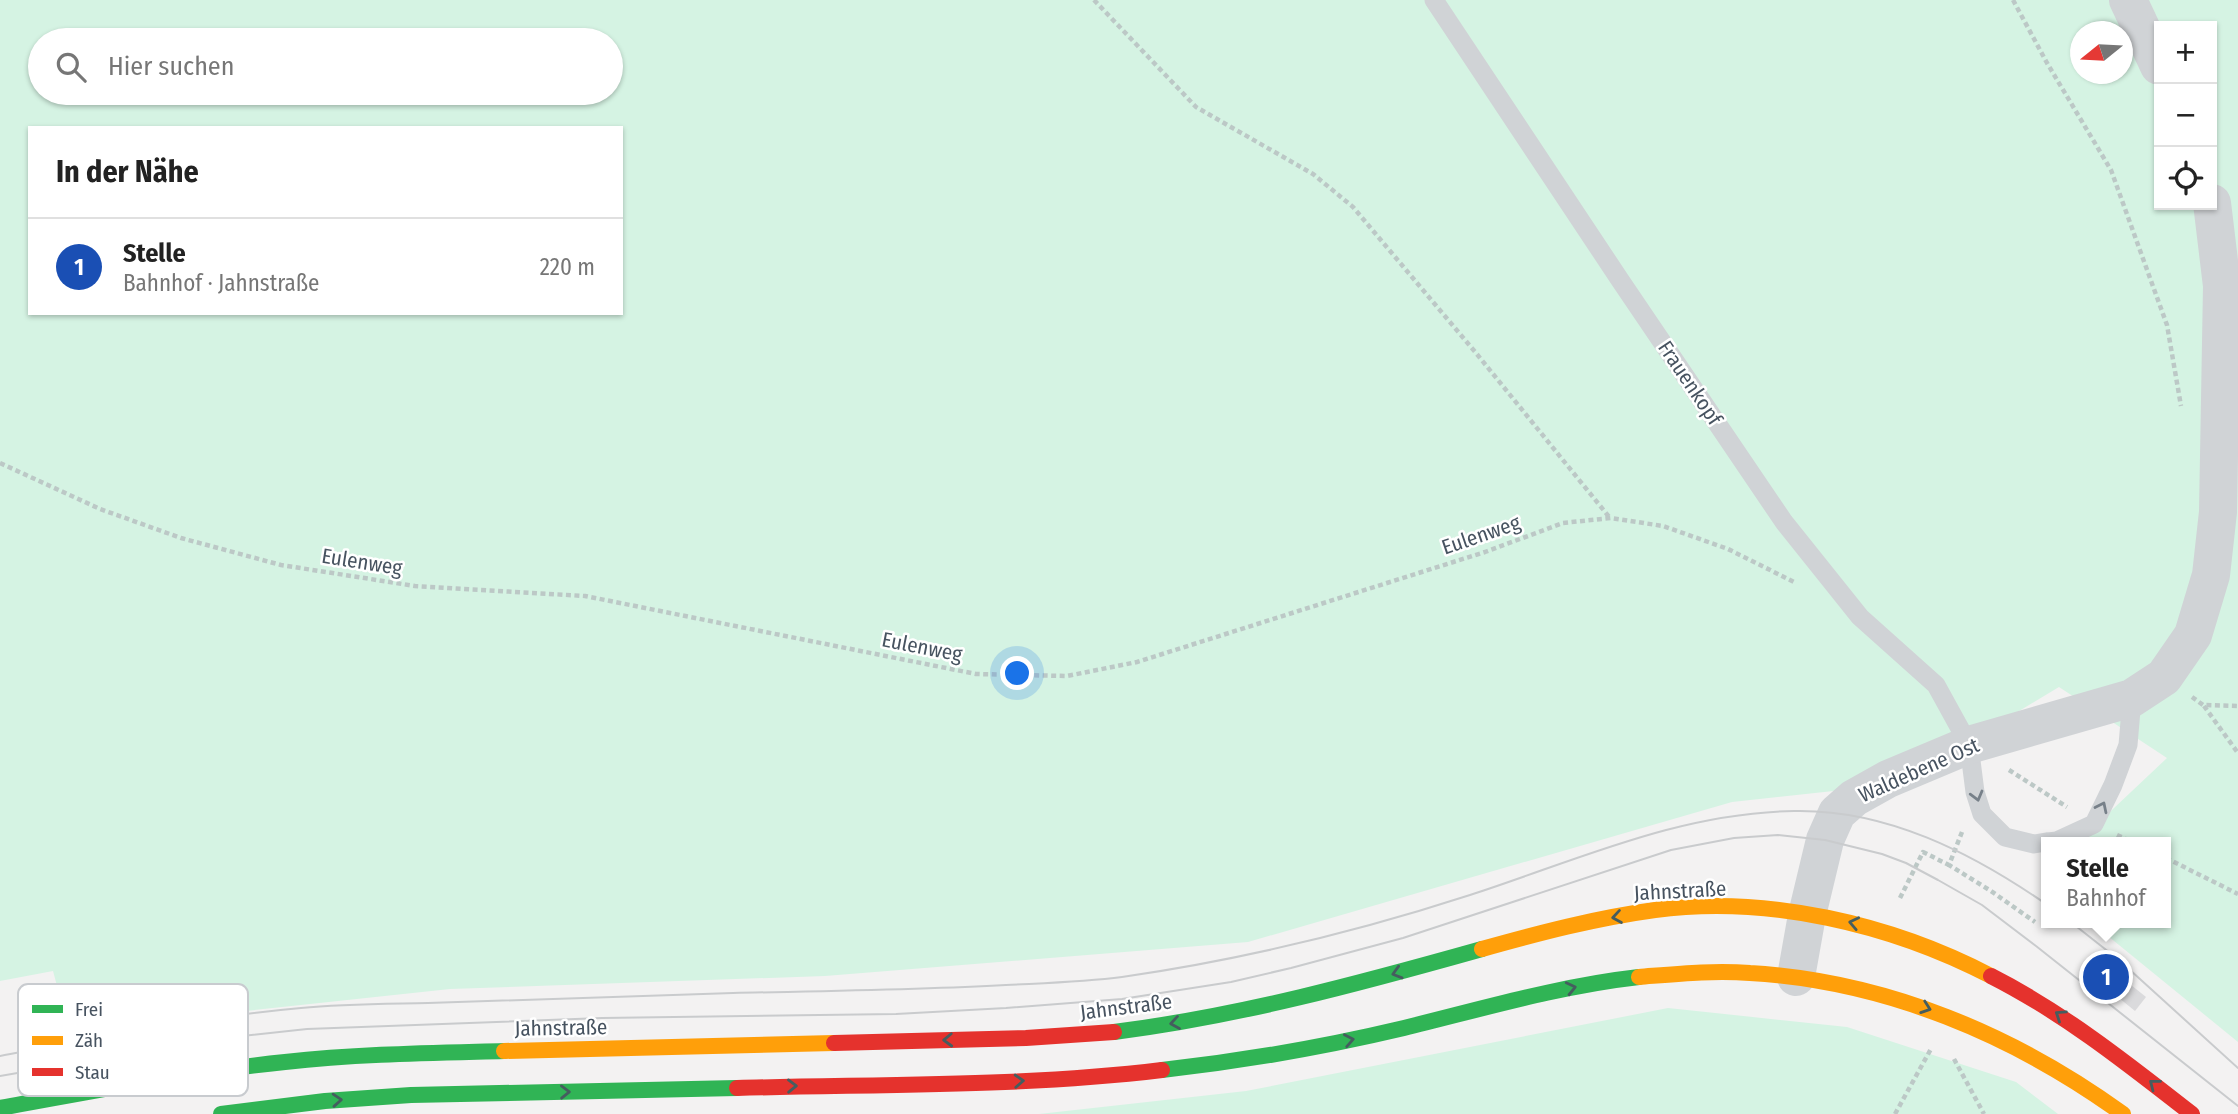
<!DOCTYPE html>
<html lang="de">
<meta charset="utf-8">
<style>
body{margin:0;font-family:"Fira Sans Condensed",sans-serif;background:#f6f6f6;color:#222}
.controls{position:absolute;right:21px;top:21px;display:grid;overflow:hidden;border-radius:0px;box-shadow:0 2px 5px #0004}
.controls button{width:63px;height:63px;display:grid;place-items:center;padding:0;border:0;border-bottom:2px solid #e0e0e0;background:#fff;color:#222;font:35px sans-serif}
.compass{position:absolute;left:2070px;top:21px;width:63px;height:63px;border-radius:50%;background:#fff;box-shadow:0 2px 5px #0004;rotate:252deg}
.you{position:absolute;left:1018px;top:674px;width:24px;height:24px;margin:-18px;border:5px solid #fff;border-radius:50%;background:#1a73e8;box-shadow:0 0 0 10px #1a73e833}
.badge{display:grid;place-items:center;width:46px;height:46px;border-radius:50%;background:#0b8043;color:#fff;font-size:23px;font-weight:700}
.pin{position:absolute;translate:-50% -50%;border:4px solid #fff;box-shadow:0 2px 7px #0006}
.popup{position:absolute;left:2041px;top:837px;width:130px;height:91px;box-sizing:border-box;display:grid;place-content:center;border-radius:0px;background:#fff;filter:drop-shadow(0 2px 5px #0005);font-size:23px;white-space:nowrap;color:#767676}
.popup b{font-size:26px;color:#222}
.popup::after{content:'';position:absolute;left:50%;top:100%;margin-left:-14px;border:14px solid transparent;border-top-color:#fff}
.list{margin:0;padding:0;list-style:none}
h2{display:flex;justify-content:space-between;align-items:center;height:91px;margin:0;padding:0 28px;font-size:30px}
h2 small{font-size:23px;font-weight:400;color:#767676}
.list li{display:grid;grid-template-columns:46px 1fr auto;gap:21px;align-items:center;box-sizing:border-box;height:98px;padding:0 28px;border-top:2px solid #e0e0e0}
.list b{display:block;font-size:26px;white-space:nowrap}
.list p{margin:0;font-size:23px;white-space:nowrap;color:#767676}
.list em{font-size:23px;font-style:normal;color:#767676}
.icon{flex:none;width:38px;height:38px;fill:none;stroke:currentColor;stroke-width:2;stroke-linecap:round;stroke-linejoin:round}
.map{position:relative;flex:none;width:2238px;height:1114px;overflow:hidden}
.search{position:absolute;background:#fff;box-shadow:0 2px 5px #0004;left:28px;top:28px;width:595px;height:77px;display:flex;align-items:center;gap:18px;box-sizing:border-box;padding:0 24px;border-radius:38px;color:#767676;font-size:26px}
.panel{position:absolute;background:#fff;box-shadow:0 2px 5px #0004;left:28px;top:126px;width:595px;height:189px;border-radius:0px}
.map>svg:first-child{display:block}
</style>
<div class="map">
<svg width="2238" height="1114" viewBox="0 0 2238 1114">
<rect width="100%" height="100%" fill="#f3f2f2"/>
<!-- green -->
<g fill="#d5f3e3" fill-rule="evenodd">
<path d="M0,0h2238v1042l-146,-119h74v-81h-88l89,-84 -108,-71 -161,97 -166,18 -484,140 -423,34 -375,13 -381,41 -16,-59 -53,10zM2159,26h53v179h-53zM2080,32h42v42h-42zM40,40h571v53h-571zM30,128h591v185h-591z"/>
<polygon points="1668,1008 1847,1027 2016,1082 2058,1114 1039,1114 1246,1091"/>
</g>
<!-- building -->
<polygon fill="#dadadc" points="2096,957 2146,997 2135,1011 2086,971"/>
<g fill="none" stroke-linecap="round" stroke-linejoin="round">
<!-- path -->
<g stroke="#bcc8c6" stroke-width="4.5" stroke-dasharray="5 3.5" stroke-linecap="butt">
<polyline points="1094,0 1196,107 1313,174 1353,207 1476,353 1610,518"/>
<polyline points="2013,0 2047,63 2111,170 2167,325 2181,406"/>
<polyline points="0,463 100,509 181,538 281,565 415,586 585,596 976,674 1067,676 1137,662 1485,552 1563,523 1611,518 1663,526 1728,549 1796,583"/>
<polyline points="2192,697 2203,705 2238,706"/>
<polyline points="2204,706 2238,753"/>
<polyline points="2009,770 2067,807"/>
<polyline points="1962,832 1949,865 1991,891 2035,922"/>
<polyline points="2117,835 2132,842"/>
<polyline points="2166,858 2238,894"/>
<polyline points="1900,898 1923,852 1949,865"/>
<polyline points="1954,1059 1984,1114"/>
<polyline points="1895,1114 1932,1047"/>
</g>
<!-- lane -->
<g stroke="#d0d3d6" stroke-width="19">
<polyline points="1434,0 1620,280 1784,522 1860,617 1936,685 1969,745 1975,792 1982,814 2005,837 2034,844 2046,842"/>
<polyline points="2048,842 2057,841 2094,824 2113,785 2128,745 2132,698"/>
</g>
<!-- street -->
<g stroke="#d0d3d6" stroke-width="38">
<polyline points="2128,0 2159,66"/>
<polyline points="1796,977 1807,915 1825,840 1837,813 1854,798 1888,779 1969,745 2132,698 2164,677 2193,635 2211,575 2218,512 2222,286 2212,203"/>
</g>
<!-- fast -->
<g stroke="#30b455" stroke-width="16">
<path d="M1114,1032c126,-16 247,-49 368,-83"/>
<path d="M1162,1070c81,-9 162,-23 242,-42 78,-19 155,-42 235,-51"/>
<path d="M0,1108c95,-17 189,-36 285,-46 73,-8 146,-9 219,-11"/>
<polyline points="221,1114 325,1101 411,1095 737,1088"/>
</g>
<!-- slow -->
<g stroke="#ff9f0a" stroke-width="16">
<path d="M1482,949c57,-16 114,-31 173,-39 113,-15 236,14 336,66"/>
<path d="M1639,977c37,-3 74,-7 111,-4 136,8 264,62 373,141"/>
<polyline points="504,1051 834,1043"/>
</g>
<!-- jam -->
<g stroke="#e5322d" stroke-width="16">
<path d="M1991,976c73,37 137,88 201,138"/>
<polyline points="834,1043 1026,1038 1114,1032"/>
<path d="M737,1088c142,-4 284,-1 425,-18"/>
</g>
<!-- tram -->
<g stroke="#c9cbcd" stroke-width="2">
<polyline points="2072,923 2119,960 2238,1068"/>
<path d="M0,1056c100,-19 200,-39 301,-48 42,-4 85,-4 127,-5 101,-4 203,-7 305,-10 91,-2 182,-3 273,-8 39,-2 78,-3 116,-8 118,-17 234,-45 348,-82 108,-35 208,-82 324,-84 93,-2 178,42 252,93"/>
<polyline points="0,1076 214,1039 307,1029 602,1018 896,1014 1006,1008 1122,999 1231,982 1291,968 1403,938 1671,850 1734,838 1778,835 1825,840 1882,854 1906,863 1938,880 1982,905 2036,946 2238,1106"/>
</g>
</g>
<!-- one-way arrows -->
<defs><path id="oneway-chevron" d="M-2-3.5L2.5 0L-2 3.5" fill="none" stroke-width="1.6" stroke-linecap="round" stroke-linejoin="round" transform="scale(1.75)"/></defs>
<g stroke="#778089">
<use href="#oneway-chevron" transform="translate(1977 796) rotate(75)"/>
<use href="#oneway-chevron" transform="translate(2102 807) rotate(-64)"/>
</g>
<g stroke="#455d5f">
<use href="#oneway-chevron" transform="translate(1617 917) rotate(171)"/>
<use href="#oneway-chevron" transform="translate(1854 923) rotate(-168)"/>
<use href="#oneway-chevron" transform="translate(1397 973) rotate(164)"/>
<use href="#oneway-chevron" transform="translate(1571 988) rotate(-13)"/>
<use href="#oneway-chevron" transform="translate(1926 1008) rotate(19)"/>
<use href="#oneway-chevron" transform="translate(2060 1015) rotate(-146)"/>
<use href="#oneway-chevron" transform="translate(1175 1023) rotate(171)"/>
<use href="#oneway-chevron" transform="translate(948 1040) rotate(178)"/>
<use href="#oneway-chevron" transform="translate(1349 1040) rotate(-11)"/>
<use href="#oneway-chevron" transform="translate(1019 1081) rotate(-3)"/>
<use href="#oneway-chevron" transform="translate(2154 1084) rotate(-142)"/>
<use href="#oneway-chevron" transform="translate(792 1086) rotate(-1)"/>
<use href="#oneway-chevron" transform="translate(565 1092) rotate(-1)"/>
<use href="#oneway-chevron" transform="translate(337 1100) rotate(-4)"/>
</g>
<g text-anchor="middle" stroke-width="5" stroke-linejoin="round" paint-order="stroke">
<!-- street labels -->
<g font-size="21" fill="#475360" stroke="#fff">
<text transform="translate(1690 383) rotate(56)" y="7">Frauenkopf</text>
<text transform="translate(1481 535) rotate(-19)" y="7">Eulenweg</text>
<text transform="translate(362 562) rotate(9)" y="7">Eulenweg</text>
<text transform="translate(922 647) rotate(11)" y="7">Eulenweg</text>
<text transform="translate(1919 770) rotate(-24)" y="7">Waldebene Ost</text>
<text transform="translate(1680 891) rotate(-3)" y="7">Jahnstraße</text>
<text transform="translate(1126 1007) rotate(-7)" y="7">Jahnstraße</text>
<text transform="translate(561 1028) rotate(-1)" y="7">Jahnstraße</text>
</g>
</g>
<!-- legend -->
<rect x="18" y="984" width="230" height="112" rx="10" fill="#fff" stroke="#c8cbcf" stroke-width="2"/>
<rect x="32" y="1005" width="31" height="8" fill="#30b455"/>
<rect x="32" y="1036" width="31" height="9" fill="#ff9f0a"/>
<rect x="32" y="1068" width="31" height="8" fill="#e5322d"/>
<g font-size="19" fill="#475360">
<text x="75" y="1016">Frei</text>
<text x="75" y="1047">Zäh</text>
<text x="75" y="1079">Stau</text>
</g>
</svg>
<div class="controls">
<button>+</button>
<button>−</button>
<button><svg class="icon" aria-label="locate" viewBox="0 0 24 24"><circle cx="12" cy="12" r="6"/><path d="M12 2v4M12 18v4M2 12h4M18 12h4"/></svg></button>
</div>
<svg class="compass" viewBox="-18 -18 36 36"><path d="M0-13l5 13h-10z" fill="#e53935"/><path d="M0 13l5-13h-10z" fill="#767676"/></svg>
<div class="you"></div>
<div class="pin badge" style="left:2106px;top:977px;background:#1a4fb4">1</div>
<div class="popup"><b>Stelle</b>Bahnhof</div>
<div class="search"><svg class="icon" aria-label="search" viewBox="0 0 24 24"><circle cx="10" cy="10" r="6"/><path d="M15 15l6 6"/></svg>Hier suchen</div>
<section class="panel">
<h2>In der Nähe<small></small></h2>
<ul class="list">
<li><span class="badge" style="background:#1a4fb4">1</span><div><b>Stelle</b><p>Bahnhof · Jahnstraße</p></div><em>220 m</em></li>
</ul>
</section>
</div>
